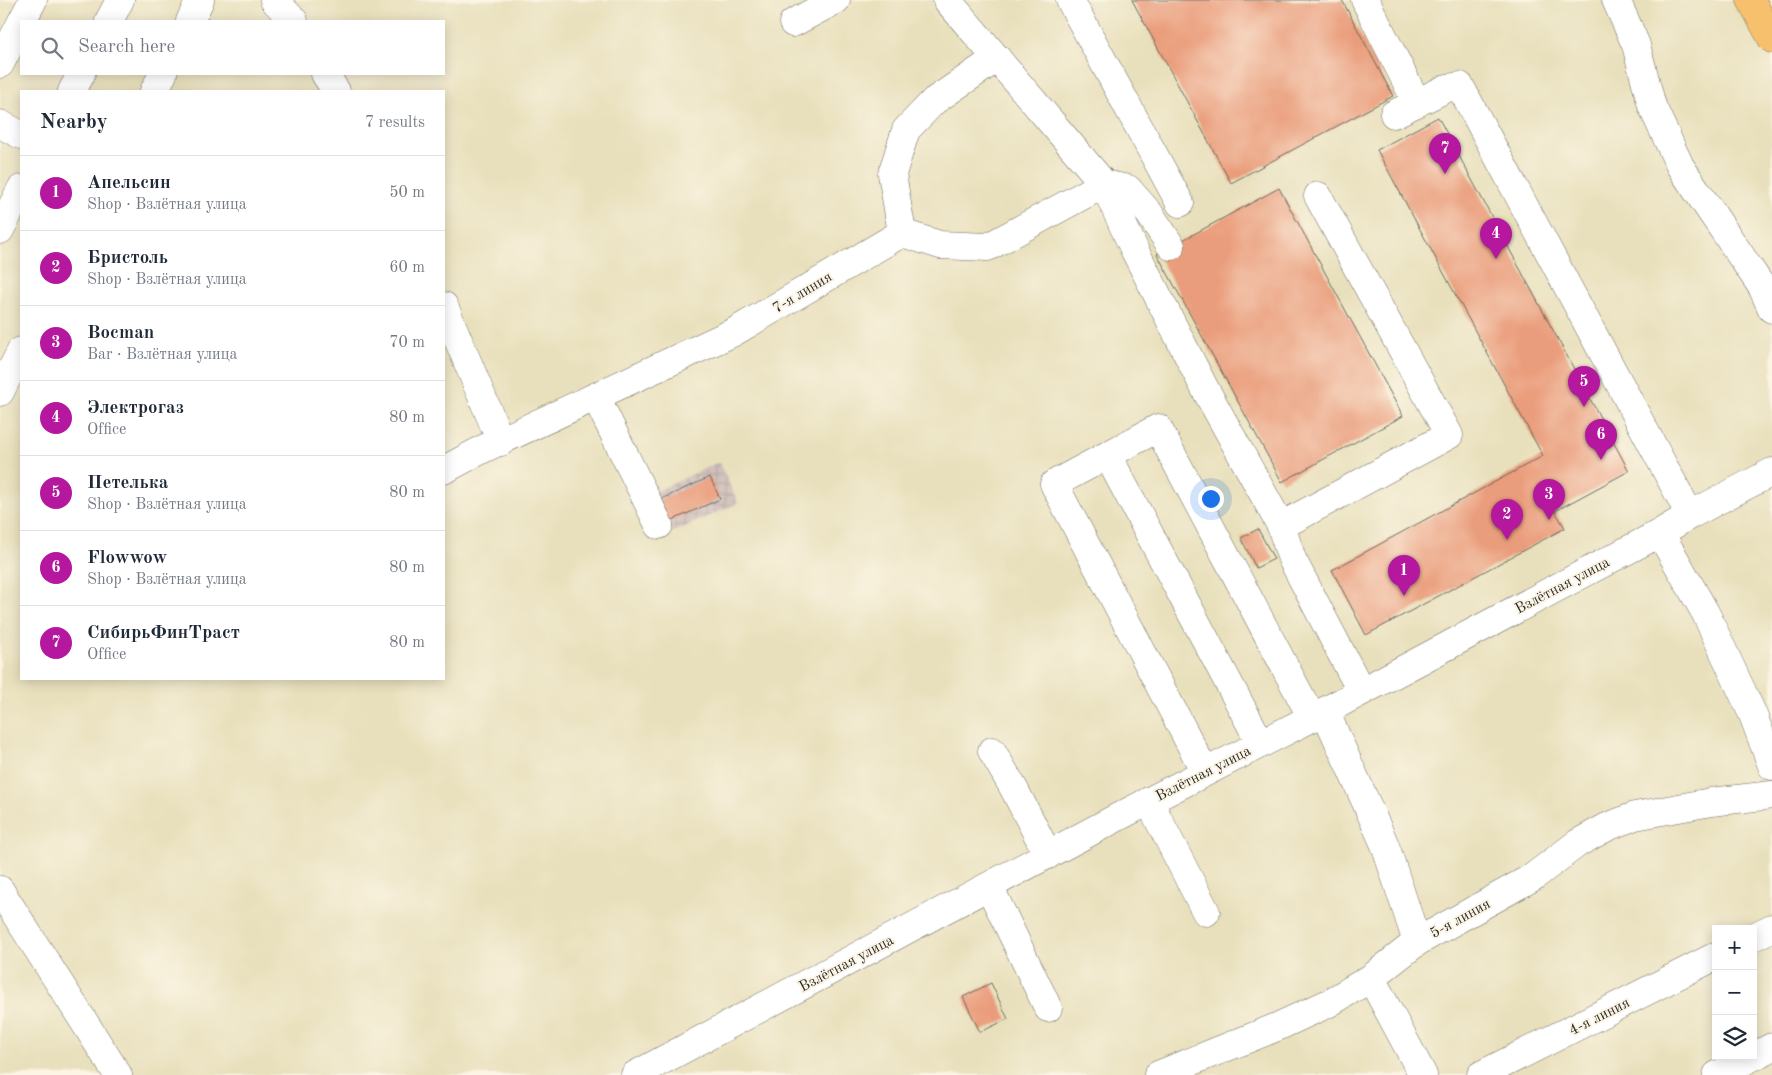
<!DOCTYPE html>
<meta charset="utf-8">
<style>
body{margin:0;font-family:"Old Standard TT",serif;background:#f2f2f3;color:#1f2937}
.controls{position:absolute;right:15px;bottom:15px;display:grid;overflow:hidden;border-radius:0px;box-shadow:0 2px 12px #0003}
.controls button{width:45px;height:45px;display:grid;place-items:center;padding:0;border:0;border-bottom:1px solid #e0e1e3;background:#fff;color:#1f2937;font:25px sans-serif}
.you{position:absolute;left:1210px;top:498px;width:18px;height:18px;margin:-12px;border:4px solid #fff;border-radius:50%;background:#1a73e8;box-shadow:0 0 0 8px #1a73e833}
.badge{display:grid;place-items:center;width:32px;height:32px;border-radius:50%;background:#b5179e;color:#fff;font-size:16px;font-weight:700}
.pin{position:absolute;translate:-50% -41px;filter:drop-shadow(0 1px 2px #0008)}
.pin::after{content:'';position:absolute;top:26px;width:18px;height:15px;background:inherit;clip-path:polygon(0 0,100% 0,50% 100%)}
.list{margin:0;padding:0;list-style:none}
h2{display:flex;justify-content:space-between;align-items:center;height:65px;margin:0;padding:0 20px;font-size:21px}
h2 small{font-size:16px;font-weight:400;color:#747a83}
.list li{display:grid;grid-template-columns:32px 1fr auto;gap:15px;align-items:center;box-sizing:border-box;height:75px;padding:0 20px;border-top:1px solid #e0e1e3}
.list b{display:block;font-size:19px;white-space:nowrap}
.list p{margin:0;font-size:16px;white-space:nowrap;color:#747a83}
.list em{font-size:16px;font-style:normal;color:#747a83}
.icon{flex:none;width:28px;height:28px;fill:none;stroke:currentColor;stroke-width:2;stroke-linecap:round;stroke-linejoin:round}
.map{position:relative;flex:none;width:1772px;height:1075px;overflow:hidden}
.search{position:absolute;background:#fff;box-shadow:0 2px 12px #0003;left:20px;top:20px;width:425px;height:55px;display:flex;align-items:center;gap:12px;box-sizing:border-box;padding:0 18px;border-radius:0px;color:#747a83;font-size:19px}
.panel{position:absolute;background:#fff;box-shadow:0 2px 12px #0003;left:20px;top:90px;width:425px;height:590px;border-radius:0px}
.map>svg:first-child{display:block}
</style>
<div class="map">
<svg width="1772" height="1075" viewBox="0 0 1772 1075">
<defs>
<pattern id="industrial-grid" width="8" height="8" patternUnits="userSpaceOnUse" patternTransform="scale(1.25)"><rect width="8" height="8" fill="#d0c0bc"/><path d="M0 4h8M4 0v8" fill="none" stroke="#b3a5a2"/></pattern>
</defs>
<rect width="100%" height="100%" fill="#fcf5e5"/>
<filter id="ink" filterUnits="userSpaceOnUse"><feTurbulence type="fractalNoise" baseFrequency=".02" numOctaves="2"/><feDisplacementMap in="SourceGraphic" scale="10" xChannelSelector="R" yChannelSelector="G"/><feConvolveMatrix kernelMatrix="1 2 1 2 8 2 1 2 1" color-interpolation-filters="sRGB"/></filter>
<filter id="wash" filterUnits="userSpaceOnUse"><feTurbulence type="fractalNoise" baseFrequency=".0096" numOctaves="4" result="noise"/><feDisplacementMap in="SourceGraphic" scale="20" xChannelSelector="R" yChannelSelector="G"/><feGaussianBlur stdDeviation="1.12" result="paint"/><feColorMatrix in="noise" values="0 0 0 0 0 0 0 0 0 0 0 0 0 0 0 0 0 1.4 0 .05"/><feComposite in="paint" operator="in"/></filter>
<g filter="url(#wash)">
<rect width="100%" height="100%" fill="#e8e0bc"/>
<!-- industrial -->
<polygon fill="url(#industrial-grid)" points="719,462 738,503 651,542 633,502"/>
<g id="blocks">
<!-- building -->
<g fill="#ea9d7c">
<polygon points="1132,0 1342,0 1393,96 1231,183"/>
<polygon points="1438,117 1629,471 1555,511 1565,528 1366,635 1332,570 1543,456 1377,150"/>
<polygon points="1279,188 1403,416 1282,482 1157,254"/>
<polygon points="710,477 720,499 666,523 657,501"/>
<polygon points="1258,529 1274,559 1256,568 1241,538"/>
<polygon points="991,983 1008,1019 980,1032 963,997"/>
</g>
</g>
</g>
<g filter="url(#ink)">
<use href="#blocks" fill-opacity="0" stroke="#6d6a5e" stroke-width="1"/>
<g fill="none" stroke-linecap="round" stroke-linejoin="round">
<defs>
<g id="minor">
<polyline points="274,0 294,21"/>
<polyline points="947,0 1104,184 1135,251 1204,387 1281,526 1292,559 1361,691"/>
<polyline points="1070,0 1180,203"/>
<polyline points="1365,0 1417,103"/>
<polyline points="1616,0 1636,45 1652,106 1680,166 1762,287 1772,309"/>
<polyline points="22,21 33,0"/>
<polyline points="109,21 120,0"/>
<polyline points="190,21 200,0"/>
<polyline points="793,23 836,0"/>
<polyline points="0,64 21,23"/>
<polyline points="325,74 336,91"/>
<polyline points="72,91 81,74"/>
<polyline points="154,91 163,74"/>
<polyline points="1394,114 1447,88 1460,86 1690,515"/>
<polyline points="0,124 21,135"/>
<polyline points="1104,184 1128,189 1149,213 1171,246"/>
<polyline points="0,230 21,189"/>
<polyline points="902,233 892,174 906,130 934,101 997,58"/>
<polyline points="444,306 501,442"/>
<polyline points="0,392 21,351"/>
<polyline points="596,397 659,525"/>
<polyline points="1108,456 1261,744"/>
<polyline points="444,470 483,449 734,332 902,233 940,245 988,247 1104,184"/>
<polyline points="1281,526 1449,435 1318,196"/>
<polyline points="1660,533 1706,614 1753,715 1772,766"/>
<polyline points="1325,711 1385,845 1417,942"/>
<polyline points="992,751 1013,787 1048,855"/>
<polyline points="1205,772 1054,484 1158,428 1312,718"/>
<polyline points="1149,801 1206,912"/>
<polyline points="989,886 1048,1008"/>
<polyline points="0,890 118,1075"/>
<polyline points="1753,937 1772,928"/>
<polyline points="1371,978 1423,1075"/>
<polyline points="635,1075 1118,817 1325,711 1660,533 1690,515 1772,472"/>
<polyline points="1158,1075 1277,1027 1329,1003 1371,978 1417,942 1533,877 1578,843 1607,827 1635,816 1711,802 1772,795"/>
<polyline points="1481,1075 1716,956"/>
<polyline points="1717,1075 1772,1047"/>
</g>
<polyline id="major" points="1751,0 1772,39"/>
</defs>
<!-- minor casing -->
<use href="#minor" stroke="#6d6a5e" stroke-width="29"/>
<!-- major casing -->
<use href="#major" stroke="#6d6a5e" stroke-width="29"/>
<!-- minor -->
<use href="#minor" stroke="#fff" stroke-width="28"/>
<!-- major -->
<use href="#major" stroke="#f7c06c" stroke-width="28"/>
</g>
</g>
<g text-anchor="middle" stroke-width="4" stroke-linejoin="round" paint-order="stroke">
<!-- street labels -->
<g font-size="15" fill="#2b2b2b" stroke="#fcf5e5">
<text transform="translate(802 292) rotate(-31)" y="5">7-я линия</text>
<text transform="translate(1562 585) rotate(-28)" y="5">Взлётная улица</text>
<text transform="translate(1203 773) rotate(-27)" y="5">Взлётная улица</text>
<text transform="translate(1460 918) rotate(-29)" y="5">5-я линия</text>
<text transform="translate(846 963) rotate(-28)" y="5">Взлётная улица</text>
<text transform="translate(1599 1016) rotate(-27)" y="5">4-я линия</text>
</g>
</g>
</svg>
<div class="controls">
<button>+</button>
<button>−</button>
<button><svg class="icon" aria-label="layers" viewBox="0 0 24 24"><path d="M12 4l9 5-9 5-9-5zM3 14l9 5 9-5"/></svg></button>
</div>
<div class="you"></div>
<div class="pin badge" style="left:1404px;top:596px">1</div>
<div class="pin badge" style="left:1507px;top:540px">2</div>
<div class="pin badge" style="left:1549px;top:520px">3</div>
<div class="pin badge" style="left:1496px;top:259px">4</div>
<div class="pin badge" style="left:1584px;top:407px">5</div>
<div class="pin badge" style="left:1601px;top:460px">6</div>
<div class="pin badge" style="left:1445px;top:174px">7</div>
<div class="search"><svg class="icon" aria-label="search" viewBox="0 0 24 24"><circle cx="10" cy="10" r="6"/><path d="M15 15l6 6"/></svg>Search here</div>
<section class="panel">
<h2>Nearby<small>7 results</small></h2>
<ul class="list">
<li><span class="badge">1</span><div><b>Апельсин</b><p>Shop · Взлётная улица</p></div><em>50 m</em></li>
<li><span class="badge">2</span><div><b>Бристоль</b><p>Shop · Взлётная улица</p></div><em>60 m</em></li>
<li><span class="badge">3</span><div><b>Bocman</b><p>Bar · Взлётная улица</p></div><em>70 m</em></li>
<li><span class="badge">4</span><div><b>Электрогаз</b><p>Office</p></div><em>80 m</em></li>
<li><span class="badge">5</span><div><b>Петелька</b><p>Shop · Взлётная улица</p></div><em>80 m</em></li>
<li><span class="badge">6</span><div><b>Flowwow</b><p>Shop · Взлётная улица</p></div><em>80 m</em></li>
<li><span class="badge">7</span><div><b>СибирьФинТраст</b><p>Office</p></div><em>80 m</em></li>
</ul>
</section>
</div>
